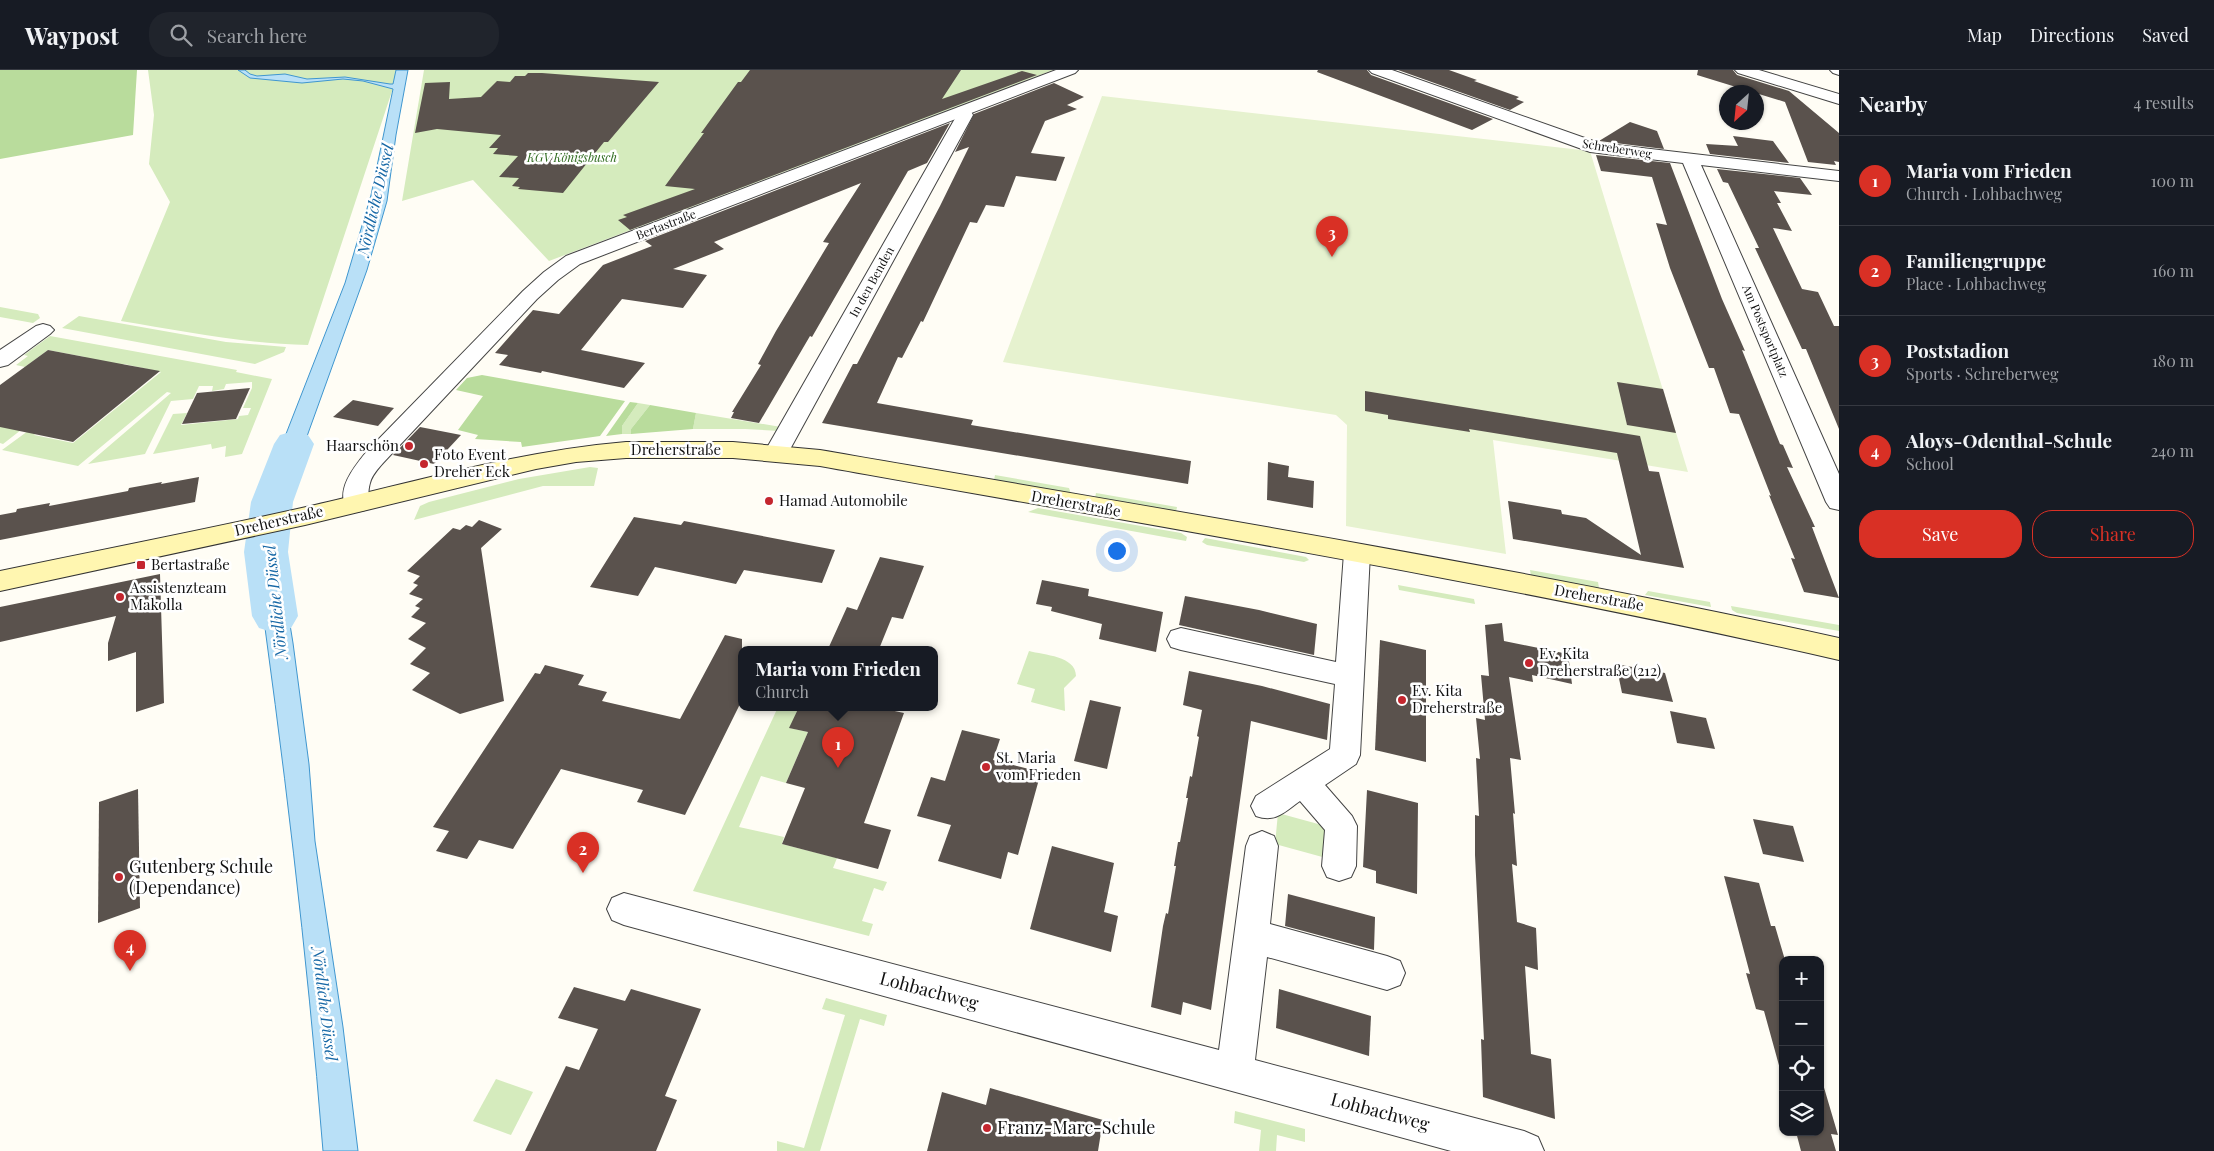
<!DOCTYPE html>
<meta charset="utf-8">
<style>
body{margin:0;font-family:"Playfair Display",serif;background:#20242c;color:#f1f3f6}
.controls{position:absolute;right:15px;bottom:15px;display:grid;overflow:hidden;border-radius:10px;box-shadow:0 1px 4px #0004}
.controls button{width:45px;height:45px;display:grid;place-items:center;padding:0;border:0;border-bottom:1px solid #363941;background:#171b24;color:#f1f3f6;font:25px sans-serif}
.compass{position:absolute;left:1719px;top:15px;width:45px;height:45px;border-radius:50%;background:#171b24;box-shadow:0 1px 4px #0004;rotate:207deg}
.you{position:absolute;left:1116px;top:480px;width:18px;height:18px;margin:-12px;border:4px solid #fff;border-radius:50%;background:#1a73e8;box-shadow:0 0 0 8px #1a73e833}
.badge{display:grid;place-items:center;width:32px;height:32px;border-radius:50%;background:#d93025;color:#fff;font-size:16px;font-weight:700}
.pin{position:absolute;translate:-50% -41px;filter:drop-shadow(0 1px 2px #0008)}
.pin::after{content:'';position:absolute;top:26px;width:18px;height:15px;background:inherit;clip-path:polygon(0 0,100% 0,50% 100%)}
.popup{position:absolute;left:738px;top:576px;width:200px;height:65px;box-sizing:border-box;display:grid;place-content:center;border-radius:10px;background:#171b24;filter:drop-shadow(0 1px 4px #0005);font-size:16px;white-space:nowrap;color:#9ea1a6}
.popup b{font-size:19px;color:#f1f3f6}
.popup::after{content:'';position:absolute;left:50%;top:100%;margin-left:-10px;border:10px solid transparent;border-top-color:#171b24}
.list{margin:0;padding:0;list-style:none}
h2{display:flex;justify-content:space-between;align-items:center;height:65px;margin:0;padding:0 20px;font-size:21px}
h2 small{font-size:16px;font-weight:400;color:#9ea1a6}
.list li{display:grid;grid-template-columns:32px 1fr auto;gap:15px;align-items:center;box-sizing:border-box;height:90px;padding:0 20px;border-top:1px solid #363941}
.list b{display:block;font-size:19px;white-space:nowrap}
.list p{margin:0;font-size:16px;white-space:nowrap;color:#9ea1a6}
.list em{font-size:16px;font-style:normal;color:#9ea1a6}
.actions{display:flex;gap:10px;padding:15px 20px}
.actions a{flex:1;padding:11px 0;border:1px solid #d93025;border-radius:20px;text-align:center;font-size:18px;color:#d93025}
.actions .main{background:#d93025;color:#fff}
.icon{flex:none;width:28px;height:28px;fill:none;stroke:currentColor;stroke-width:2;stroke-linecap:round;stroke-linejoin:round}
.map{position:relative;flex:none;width:1839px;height:1081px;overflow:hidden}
header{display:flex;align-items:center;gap:30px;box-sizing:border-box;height:70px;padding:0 25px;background:#171b24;border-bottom:1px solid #363941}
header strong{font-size:24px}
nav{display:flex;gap:28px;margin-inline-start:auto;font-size:18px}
.search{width:350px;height:45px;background:#20242c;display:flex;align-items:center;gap:12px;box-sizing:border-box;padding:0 18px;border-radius:20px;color:#9ea1a6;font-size:19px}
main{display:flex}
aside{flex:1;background:#171b24}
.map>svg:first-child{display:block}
</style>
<header>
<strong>Waypost</strong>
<div class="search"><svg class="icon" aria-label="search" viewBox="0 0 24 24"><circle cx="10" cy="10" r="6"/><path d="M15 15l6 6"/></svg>Search here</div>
<nav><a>Map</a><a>Directions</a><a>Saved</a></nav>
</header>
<main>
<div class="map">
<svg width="1839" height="1081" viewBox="0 0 1839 1081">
<rect width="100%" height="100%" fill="#fffdf5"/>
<!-- green -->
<g fill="#d5ebbd">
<path d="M148,0h251l-91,275c-63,-1 -125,-14 -187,-24l49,-119 -21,-38 5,-49z"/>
<polygon points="424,0 1053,0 549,191 473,110 402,131"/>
<polygon points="0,237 38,244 40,248 33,253 0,247"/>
<polygon points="79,246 226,272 286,277 284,282 255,294 62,258"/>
<polygon points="50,266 237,300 236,302 272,309 242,384 225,387 226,376 212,379 211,374 153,384 173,344 187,343 181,355 238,349 239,346 248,345 251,338 243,338 252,318 252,312 226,314 224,319 212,321 213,316 199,316 193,329 171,331 145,384 88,394 171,323 167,322 78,396 2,380 32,358 58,345 34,365 73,373 161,302 124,294 103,310 89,307 3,374 0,373 0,351 85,287 48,280 25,297 16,295 28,286 24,285"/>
<polygon points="638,333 650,335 631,359 631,364 622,364 622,356"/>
<polygon points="696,343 781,357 779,361 745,359 693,359"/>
<polygon points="590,397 598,398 594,416 543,416 414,450 420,436 429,432 519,409"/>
<polygon points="995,405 1069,418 1071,424 994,410"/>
<polygon points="1096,423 1177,437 1176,442 1095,428"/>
<polygon points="1038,438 1181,463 1187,467 1186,471 1028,442"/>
<polygon points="1205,468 1306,487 1309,490 1304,492 1207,475 1202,472"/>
<polygon points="1530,500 1598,512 1599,518 1531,506"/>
<polygon points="1398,515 1474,529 1475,534 1399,520"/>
<polygon points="1648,521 1710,532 1711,537 1645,525"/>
<polygon points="1731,536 1839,555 1839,561 1737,543 1732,540"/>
<path d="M1029,581c15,4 47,5 47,25l-12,12 1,23 -34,-9 4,-13 -18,-5z"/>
<polygon points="778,637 799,637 790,658 808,662 786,713 761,706 739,757 784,767 782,774 837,788 833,798 887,812 883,821 874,818 862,851 873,854 869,866 693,821"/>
<polygon points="1278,743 1329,757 1326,788 1275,774"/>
<polygon points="826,928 887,945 884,956 860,949 820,1081 777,1081 777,1071 804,1078 845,945 822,939"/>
<polygon points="496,1009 533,1022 511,1065 473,1051"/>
<polygon points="1235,1041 1305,1059 1305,1072 1277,1065 1276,1081 1259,1081 1261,1060 1234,1053"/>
</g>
<!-- forest -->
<g fill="#b9dc9c">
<polygon points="0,0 137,0 133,65 0,89"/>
<polygon points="482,305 625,331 600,366 522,377 521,372 475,369 478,365 458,360 483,326 456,320 467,308"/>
<polygon points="630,332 638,333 622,356 622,364 606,366"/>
<polygon points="650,335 696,343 693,359 631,364 631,359"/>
</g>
<!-- pitch -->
<polygon fill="#e6f2cf" points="1102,26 1590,81 1688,402 1493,370 1506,484 1346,456 1347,355 1336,345 1003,292"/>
<!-- water -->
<g fill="#b9e0f7" stroke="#3f96cf">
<polygon points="238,0 245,0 250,4 257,6 285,4 307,9 345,7 390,14 393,14 396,0 408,0 396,65 387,131 367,200 284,430 264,434 284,369 345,213 371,125 393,19 363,11 343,9 302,13 250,8"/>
<path d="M278,481l15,92 16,121 6,77 28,186 15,124h-35c-16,-199 -40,-397 -68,-595z"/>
</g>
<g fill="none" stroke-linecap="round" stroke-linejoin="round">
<!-- river -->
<polygon fill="#b9e0f7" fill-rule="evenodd" points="294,361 308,365 314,374 293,432 288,482 298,546 291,558 275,563 259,558 252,546 244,482 251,432 274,374 280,365"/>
</g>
<!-- building -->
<g fill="#5a524d">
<polygon points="750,0 961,0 942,29 1022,1 1037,5 630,160 618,150 627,147 623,145 695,119 665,116 704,63 701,63 738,12 741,12"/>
<polygon points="1318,0 1367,0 1371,5 1493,49 1472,60 1317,2"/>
<polygon points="1398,0 1449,0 1477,10 1474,11 1519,27 1516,29 1524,32 1510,40"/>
<polygon points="1698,0 1733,0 1737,5 1789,21 1839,63 1839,92 1834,91 1836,95 1808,92 1785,32 1697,5"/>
<polygon points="528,3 542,3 659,12 608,72 604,72 563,123 518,119 520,117 512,116 519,108 499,107 518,86 493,84 498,78 489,78 501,65 437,59 415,63 425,13 450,12 449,29 481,27 497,11 510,12 515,6 525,6"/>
<polygon points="1054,13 1084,27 1067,35 1077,39 1045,51 1031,83 1065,87 1056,111 1016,106 1004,137 986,135 977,153 970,152 923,252 921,251 902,288 898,287 877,333 973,350 971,355 1191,391 1188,414 822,353 853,294 857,294 940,136 969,77 955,82 974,44"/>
<polygon points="1630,52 1657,61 1664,79 1599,71"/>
<polygon points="950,53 927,93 908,101 812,267 810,266 759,353 731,348 734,342 732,342 761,295 758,294 776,261 829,173 823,172 861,113 714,172 724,179 673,199 707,205 683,238 622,229 581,280 645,293 624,318 542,301 541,303 499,295 508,285 495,283 533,240 559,244 603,195 652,176 645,171"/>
<polygon points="1733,66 1773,71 1789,93 1710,84 1706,74 1738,76"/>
<polygon points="1596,85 1670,93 1722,229 1745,281 1742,280 1780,374 1783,375 1793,398 1787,397 1815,457 1812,457 1839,528 1804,522 1791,488 1795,489 1769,425 1771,426 1739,344 1730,343 1714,298 1709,298 1670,198 1656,153 1667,155 1652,107 1601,101"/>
<polygon points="1717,99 1800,108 1812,125 1774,121 1781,133 1777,133 1792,161 1773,158 1802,219 1818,222 1834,256 1839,256 1839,359 1806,279 1802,279 1755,178 1759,178 1728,113 1723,112"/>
<polygon points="48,280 127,295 160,301 73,372 0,357 0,315"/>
<polygon points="1617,312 1663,319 1676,363 1627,355"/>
<polygon points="250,318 236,349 182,354 197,323"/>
<polygon points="1365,321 1640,366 1649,401 1659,402 1684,498 1513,469 1508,431 1561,440 1562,444 1586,448 1641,485 1617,383 1469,359 1470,362 1388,349 1388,345 1365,341"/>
<polygon points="353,330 394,338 378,356 333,347"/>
<polygon points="420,357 461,365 434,394 393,385"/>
<polygon points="1268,392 1289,396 1288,407 1314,411 1313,438 1267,430"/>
<polygon points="199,407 195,432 0,470 0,445 16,442 17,439 50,433 49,436 128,421 129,418 162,412 161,414"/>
<polygon points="634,447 681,455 684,451 835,480 822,513 744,500 736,514 655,497 638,526 590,517"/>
<polygon points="479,450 502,459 481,478 504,631 460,644 412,620 430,603 410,594 426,578 408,569 426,553 411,547 420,538 415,536 423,529 409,524 418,515 413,513 420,506 407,501 453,458 460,460 466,455 472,457"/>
<polygon points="880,487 924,496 903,549 892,547 879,579 828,579 847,537 857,540"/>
<polygon points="160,504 164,633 136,642 136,582 108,591 108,573 116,546 0,572 0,537"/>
<polygon points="1042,510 1089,519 1088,526 1163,542 1156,582 1099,569 1102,554 1051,541 1052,537 1036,534"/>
<polygon points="1185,526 1259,540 1317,554 1314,585 1179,555"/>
<polygon points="1502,553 1504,571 1568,584 1572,614 1532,605 1533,612 1509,607 1521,690 1510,688 1515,744 1513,743 1517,796 1512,794 1517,852 1536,858 1538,900 1525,896 1531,984 1551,989 1555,1049 1483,1027 1481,969 1484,970 1475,785 1475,745 1479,746 1476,688 1480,689 1476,648 1485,650 1481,605 1489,606 1485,555"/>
<polygon points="725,565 742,569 742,630 685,745 637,732 643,720 561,699 513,779 479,770 467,789 436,781 449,761 433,757 535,603 540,604 545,595 584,605 578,615 607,622 602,631 680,649"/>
<polygon points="1380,570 1426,580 1426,692 1375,680"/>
<polygon points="1616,594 1665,603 1673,632 1622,623"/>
<polygon points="1189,601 1262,616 1330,634 1327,670 1251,651 1211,940 1183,932 1181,945 1151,937 1163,856 1166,843 1168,844 1176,796 1174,796 1178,772 1180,772 1188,728 1186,728 1190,706 1192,707 1199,667 1197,666 1202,640 1183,635"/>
<polygon points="1090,630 1121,637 1107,699 1074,691"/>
<polygon points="799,637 876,637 904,643 864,753 891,760 878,799 782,774 805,718 786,713 808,662 789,658"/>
<polygon points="1670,641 1706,648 1715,679 1677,673"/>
<polygon points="962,660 1000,669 993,690 1041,702 1018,785 1008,782 1001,809 938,791 951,755 917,746 931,707 945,711"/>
<polygon points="138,719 140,838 98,853 99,732"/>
<polygon points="1367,720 1418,733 1417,824 1376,813 1376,801 1363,797"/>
<polygon points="1753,749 1793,756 1804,792 1763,784"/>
<polygon points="1052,776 1114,793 1104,842 1118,846 1111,882 1030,859"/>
<polygon points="1724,806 1759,813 1771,856 1775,856 1785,890 1783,890 1783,1010 1764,941 1756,939 1746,903 1750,904"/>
<polygon points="1288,824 1375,847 1374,880 1285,856"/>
<polygon points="574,917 625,931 631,919 701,939 665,1026 677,1030 656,1081 525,1081 566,996 579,1000 598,959 558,948"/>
<polygon points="1279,919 1371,946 1369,986 1276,958"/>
<polygon points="1820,1004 1838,1065 1831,1064 1836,1081 1801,1081 1796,1062 1820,1062"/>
<polygon points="990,1018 1103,1050 1098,1081 927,1081 942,1022 986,1035"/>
</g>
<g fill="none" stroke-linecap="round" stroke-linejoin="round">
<defs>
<g id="minor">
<polygon points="1369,0 1392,0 1599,73 1839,101 1839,111 1701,95 1839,404 1839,440 1830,438 1826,432 1683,93 1590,82 1372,3"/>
<polygon points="1735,0 1759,0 1839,24 1839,34 1738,3"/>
<polygon points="1830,0 1839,0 1839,5 1833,3"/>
<polygon points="963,36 969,38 973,45 788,383 784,388 776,391 768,388 764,383 957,45 955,41 957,38"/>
<polygon points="43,254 50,256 54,260 50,264 8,295 0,297 0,280 36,256"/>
<path d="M1357,474l9,2 4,7 -10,202 -4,9 -31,21 27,31 5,10 -1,40 -5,11 -12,4 -12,-4 -5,-11 3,-36 -25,-29c-16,11 -24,22 -44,15l-5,-10 5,-10 74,-47 5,-65 -154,-34 -10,-3 -4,-8 4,-8 10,-3 155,34 8,-109 4,-7z"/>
<polygon points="1262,761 1274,766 1278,776 1270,854 1387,886 1400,891 1405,903 1400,915 1387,920 1267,887 1255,990 1524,1061 1538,1067 1544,1081 1451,1081 624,855 612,850 607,839 612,828 624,823 1219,980 1246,776 1250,766"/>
</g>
<path id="tertiary" d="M1056,0h22l-3,3 -495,191 -22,16 -21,19 -154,164c-5,6 -11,12 -13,20 -3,9 0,18 -5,27l-9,2 -9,-2c-12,-20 7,-43 20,-59l156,-160 21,-19 22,-16z"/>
<path id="secondary" d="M626,372h107l87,8c340,59 682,114 1019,188v22c-337,-77 -679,-133 -1019,-194l-87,-8h-107l-50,4 -40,7 -231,56 -305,66v-20c105,-22 210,-42 315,-66 103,-24 205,-54 311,-63z"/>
</defs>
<!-- minor casing -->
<use href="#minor" stroke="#444" stroke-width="2"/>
<!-- tertiary casing -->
<use href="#tertiary" stroke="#444" stroke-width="2"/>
<!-- secondary casing -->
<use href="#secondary" stroke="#333" stroke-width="2"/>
<!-- minor -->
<use href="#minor" fill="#fff" fill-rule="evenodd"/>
<!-- tertiary -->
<use href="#tertiary" fill="#fff" fill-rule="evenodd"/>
<!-- secondary -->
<use href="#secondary" fill="#fff6b0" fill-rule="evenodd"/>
</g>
<!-- markers -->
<g fill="#c4262e" stroke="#fff" stroke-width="2">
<circle cx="409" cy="376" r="5"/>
<circle cx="424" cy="394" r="5"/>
<circle cx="769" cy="431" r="5"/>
<rect x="136" y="490" width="10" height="10" rx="2.5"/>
<circle cx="120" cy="527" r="5"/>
<circle cx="1529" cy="593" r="5"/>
<circle cx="1402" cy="630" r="5"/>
<circle cx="986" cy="697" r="5"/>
<circle cx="119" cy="807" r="5"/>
<circle cx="987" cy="1058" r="5"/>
</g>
<g text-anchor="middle" stroke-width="5" stroke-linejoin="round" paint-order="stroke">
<!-- far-street labels -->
<g font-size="12" fill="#111" stroke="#fff">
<text transform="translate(1617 79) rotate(9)" y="4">Schreberweg</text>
<text transform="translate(666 155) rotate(-21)" y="4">Bertastraße</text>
<text transform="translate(872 212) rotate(-61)" y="4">In den Benden</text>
<text transform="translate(1765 261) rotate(67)" y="4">Am Postsportplatz</text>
</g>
<!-- far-park labels -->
<g font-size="12" font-style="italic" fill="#2f6b1f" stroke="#fff">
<text x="572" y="92">KGV Königsbusch</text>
</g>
<!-- poi labels -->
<g font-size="15" fill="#111" stroke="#fff" text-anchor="start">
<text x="399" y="381" text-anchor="end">Haarschön</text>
<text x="434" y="390">Foto Event<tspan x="434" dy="17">Dreher Eck</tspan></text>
<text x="779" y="436">Hamad Automobile</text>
<text x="151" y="500">Bertastraße</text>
<text x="130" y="523">Assistenzteam<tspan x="130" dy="17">Makolla</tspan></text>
<text x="1539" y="589">Ev. Kita<tspan x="1539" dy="17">Dreherstraße (212)</tspan></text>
<text x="1412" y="626">Ev. Kita<tspan x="1412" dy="17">Dreherstraße</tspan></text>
<text x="996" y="693">St. Maria<tspan x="996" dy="17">vom Frieden</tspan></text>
</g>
<!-- street labels -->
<g font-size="15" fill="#111" stroke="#fff">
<text x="676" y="385">Dreherstraße</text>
<text transform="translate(1076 434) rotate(10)" y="5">Dreherstraße</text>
<text transform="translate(279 451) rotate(-13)" y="5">Dreherstraße</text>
<text transform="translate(1599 528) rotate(10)" y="5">Dreherstraße</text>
</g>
<!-- water labels -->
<g font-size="16" font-style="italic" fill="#1768a6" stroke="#fff">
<text transform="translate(375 130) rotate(-77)" y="6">Nördliche Düssel</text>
<text transform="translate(275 532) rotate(-96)" y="6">Nördliche Düssel</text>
<text transform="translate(325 934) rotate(83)" y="6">Nördliche Düssel</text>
</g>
<!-- near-poi labels -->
<g font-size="18" fill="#111" stroke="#fff" text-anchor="start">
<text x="129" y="803">Gutenberg Schule<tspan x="129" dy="21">(Dependance)</tspan></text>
<text x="997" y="1064">Franz-Marc-Schule</text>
</g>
<!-- near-street labels -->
<g font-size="18" fill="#111" stroke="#fff">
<text transform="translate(929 921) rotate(15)" y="6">Lohbachweg</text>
<text transform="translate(1380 1042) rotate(15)" y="6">Lohbachweg</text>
</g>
</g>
</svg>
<div class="controls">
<button>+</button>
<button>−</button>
<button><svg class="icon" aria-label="locate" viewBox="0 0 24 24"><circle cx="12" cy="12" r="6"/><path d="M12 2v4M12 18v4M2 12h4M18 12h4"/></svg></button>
<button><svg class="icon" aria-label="layers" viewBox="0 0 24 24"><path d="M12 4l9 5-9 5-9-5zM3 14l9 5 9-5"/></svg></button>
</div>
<svg class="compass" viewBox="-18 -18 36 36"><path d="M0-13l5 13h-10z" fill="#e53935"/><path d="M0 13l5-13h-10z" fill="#9ea1a6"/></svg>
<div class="you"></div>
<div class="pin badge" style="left:838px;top:698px">1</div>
<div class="popup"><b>Maria vom Frieden</b>Church</div>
<div class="pin badge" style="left:583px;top:803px">2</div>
<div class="pin badge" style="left:1332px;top:187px">3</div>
<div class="pin badge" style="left:130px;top:901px">4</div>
</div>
<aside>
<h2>Nearby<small>4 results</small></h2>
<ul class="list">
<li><span class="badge">1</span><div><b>Maria vom Frieden</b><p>Church · Lohbachweg</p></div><em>100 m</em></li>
<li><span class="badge">2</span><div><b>Familiengruppe</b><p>Place · Lohbachweg</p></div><em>160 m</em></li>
<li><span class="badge">3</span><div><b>Poststadion</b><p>Sports · Schreberweg</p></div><em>180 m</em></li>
<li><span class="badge">4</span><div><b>Aloys-Odenthal-Schule</b><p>School</p></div><em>240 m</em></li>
</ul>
<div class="actions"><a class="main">Save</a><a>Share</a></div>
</aside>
</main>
